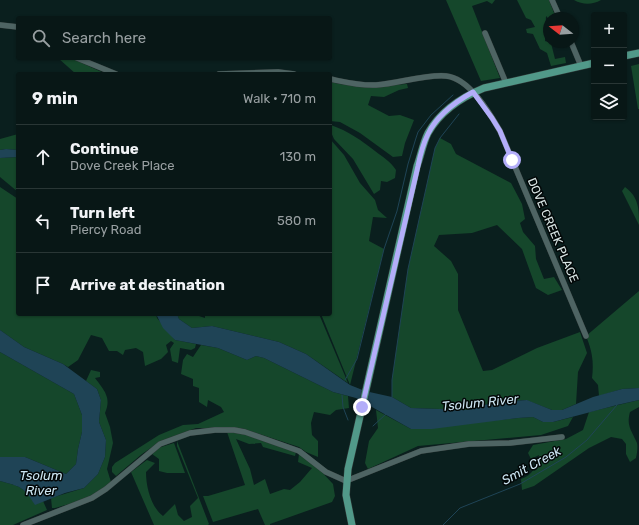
<!DOCTYPE html>
<meta charset="utf-8">
<style>
body{margin:0;font-family:Rubik,sans-serif;background:#11201f;color:#f1f3f6}
.controls{position:absolute;right:12px;top:12px;display:grid;overflow:hidden;border-radius:4px;box-shadow:0 1px 3px #0004}
.controls button{width:36px;height:36px;display:grid;place-items:center;padding:0;border:0;border-bottom:1px solid #293635;background:#081716;color:#f1f3f6;font:20px sans-serif}
.compass{position:absolute;left:543px;top:12px;width:36px;height:36px;border-radius:50%;background:#081716;box-shadow:0 1px 3px #0004;rotate:287deg}
.stop{position:absolute;width:12px;height:12px;margin:-9px;border:3px solid #b3adf9;border-radius:50%;background:#fff}
.stop.end{background:#b3adf9;border-color:#fff;box-shadow:0 1px 4px #0008}
.list{margin:0;padding:0;list-style:none}
h2{display:flex;justify-content:space-between;align-items:center;height:52px;margin:0;padding:0 16px;font-size:17px}
h2 small{font-size:13px;font-weight:400;color:#989fa1}
.list li{display:grid;grid-template-columns:26px 1fr auto;gap:12px;align-items:center;box-sizing:border-box;height:64px;padding:0 16px;border-top:1px solid #293635}
.list b{display:block;font-size:15px;white-space:nowrap}
.list p{margin:0;font-size:13px;white-space:nowrap;color:#989fa1}
.list em{font-size:13px;font-style:normal;color:#989fa1}
.icon{flex:none;width:22px;height:22px;fill:none;stroke:currentColor;stroke-width:2;stroke-linecap:round;stroke-linejoin:round}
.map{position:relative;flex:none;width:639px;height:525px;overflow:hidden}
.search{position:absolute;background:#081716;box-shadow:0 1px 3px #0004;left:16px;top:16px;width:316px;height:44px;display:flex;align-items:center;gap:10px;box-sizing:border-box;padding:0 14px;border-radius:4px;color:#989fa1;font-size:15px}
.panel{position:absolute;background:#081716;box-shadow:0 1px 3px #0004;left:16px;top:72px;width:316px;height:244px;border-radius:4px}
.map>svg:first-child{display:block}
</style>
<div class="map">
<svg width="639" height="525" viewBox="0 0 639 525">
<rect width="100%" height="100%" fill="#0a1f1e"/>
<!-- green -->
<g fill="#15472b">
<polygon points="446,0 495,0 492,4 487,1 472,6 500,78 481,81"/>
<polygon points="517,0 549,0 556,18 549,19 546,16 545,41 551,43 555,59 565,57 566,63 551,66 547,53 540,49 533,34 527,33 526,29 535,27 531,20 526,18"/>
<path d="M574,0h27c-9,5 -18,5 -27,0z"/>
<polygon points="58,58 71,58 106,74 76,74"/>
<polygon points="639,64 639,109 638,109 631,66"/>
<path d="M330,82c26,6 51,4 77,2l1,4 -9,2 -15,7 -13,-1 -3,9 21,11 11,-1 14,5 -9,23 -3,13 -9,1 -33,-24 -20,-11 -10,-1z"/>
<path d="M331,125c17,6 30,15 44,26 9,7 14,9 21,19l-1,8 -8,4 -6,-1 -1,9 -6,4 -21,-35 -19,-20 -4,-9z"/>
<polygon points="18,134 18,150 6,149 0,150 0,139"/>
<polygon points="440,138 451,144 456,154 511,183 522,204 525,219 520,223 523,232 535,246 536,259 544,279 554,277 562,290 548,295 536,288 522,249 497,225 472,233 439,235 434,246 451,261 458,274 458,310 483,371 492,370 537,348 580,332 587,353 578,372 576,404 562,410 552,410 526,400 495,402 467,410 411,408 392,397 392,380 408,269 435,148"/>
<polygon points="330,139 344,155 360,183 375,200 378,210 387,218 373,217 369,241 384,249 350,385 321,314 330,314"/>
<polygon points="18,157 18,192 0,177 0,158"/>
<polygon points="0,187 18,199 18,314 156,314 157,318 175,340 196,344 195,348 191,350 180,348 178,363 172,361 170,349 174,343 171,341 166,345 168,352 161,359 145,366 143,352 136,348 125,350 123,355 117,351 109,351 102,338 91,335 78,360 68,367 63,364 24,347 0,330"/>
<path d="M625,187c14,10 14,23 14,38l-17,-34z"/>
<path d="M639,291v97l-17,1 -23,7 -1,-11 -6,-7c2,-16 0,-28 -6,-42z"/>
<polygon points="177,314 193,314 205,318 205,314 319,314 348,383 306,354 279,342 212,326 192,328 179,319"/>
<polygon points="201,345 218,348 247,360 256,356 264,358 333,392 348,396 349,408 336,410 330,415 314,412 311,423 312,435 318,441 318,457 306,452 299,447 241,428 196,428 161,441 142,454 116,476 112,472 112,467 115,463 159,435 183,425 198,424 224,412 221,407 208,400 207,407 199,402 199,388 193,386 193,379 181,374 183,360 187,354 193,357"/>
<polygon points="0,352 74,394 82,415 82,432 78,449 76,464 66,474 25,457 0,457"/>
<path d="M91,370l9,2v5l-5,1c9,12 17,20 10,35l5,14 3,16 -6,26 4,13c-14,16 -35,20 -56,26h-3l-1,-10 33,-10 14,-14 7,-17 1,-17 -7,-18 2,-22 -4,-11 -11,-8z"/>
<path d="M639,400v7l-9,5c-4,14 2,19 7,31 1,4 0,11 -1,15l-6,4 -4,-8v-10l-4,-5 -11,-2 -22,11 -55,38 -12,4 -1,-11c12,-4 15,-12 18,-24l-8,4 -3,-6 5,-8 33,-6 17,-9 6,-18z"/>
<polygon points="376,410 411,429 518,418 533,417 543,422 553,422 573,417 568,426 541,435 418,446 368,469 365,463 369,441 378,428"/>
<polygon points="235,431 296,452 295,456 263,447 261,443 249,444 236,439 250,469 254,485 265,479 270,494 284,489 290,490 300,482 312,468 298,462 299,454 317,467 333,484 335,496 332,502 270,524 270,525 265,525 258,509 213,522 203,496 208,496 245,485 227,432"/>
<path d="M177,441l32,83 -1,1h-54l-23,-53 16,-12 8,3 -9,9c0,15 5,35 17,44l12,-12 3,11 6,6 8,-4 -2,-11 8,-8 -21,-52z"/>
<polygon points="174,443 185,473 167,473 159,471 159,459 152,454 158,448"/>
<path d="M0,481c21,6 23,5 35,23l8,-3 4,9 -34,15h-13z"/>
</g>
<!-- water -->
<g fill="#1f4456">
<polygon points="6,149 18,150 18,157 0,158 0,150"/>
<polygon points="156,314 177,314 179,319 192,328 212,326 279,342 306,354 350,385 365,391 392,397 411,408 467,410 495,402 527,400 552,410 562,410 593,397 622,389 639,388 639,400 617,405 553,422 543,422 533,417 518,418 432,429 411,429 356,398 333,392 264,358 256,356 247,360 218,348 175,340 163,328"/>
<path d="M0,330l24,17 39,17 34,25 4,11 -2,22 7,18 -1,17 -7,17 -14,14 -19,5 -30,12c-12,-19 -14,-18 -35,-24v-24h25l41,17 10,-10 2,-15 4,-17v-17l-8,-21 -74,-42z"/>
</g>
<g fill="none" stroke-linecap="round" stroke-linejoin="round">
<!-- stream -->
<g stroke="#1f4456" stroke-width="1">
<polyline points="345,380 357,359 384,249 397,211 408,164 416,138 418,132 431,115 453,95"/>
<polyline points="342,395 343,407 348,420"/>
<polyline points="392,397 392,380 408,269 435,148 440,138 459,114"/>
<polyline points="373,426 386,414"/>
<polyline points="443,525 460,508 520,484 566,457 587,440 617,405"/>
</g>
<defs>
<g id="minor">
<polyline points="552,0 560,18"/>
<polyline points="0,25 18,27"/>
<polyline points="485,33 506,83"/>
<polyline points="571,42 581,66"/>
<polyline points="77,58 116,74"/>
<polyline points="219,74 278,72 294,74"/>
<path d="M330,79c15,3 31,7 46,6 21,-1 49,-11 70,-9 23,2 43,36 54,55l86,205"/>
<polyline points="23,525 92,498 106,489 160,444 190,433 215,430 234,430 245,432 299,451 326,472 346,481 421,451 469,444 510,443 562,437"/>
</g>
<g id="major">
<polyline points="624,56 639,53"/>
<path d="M352,525l-6,-30 2,-26 69,-303c4,-11 6,-23 11,-33 12,-21 34,-36 56,-45l110,-25"/>
</g>
</defs>
<!-- minor casing -->
<use href="#minor" stroke="#303938" stroke-width="6"/>
<!-- major casing -->
<use href="#major" stroke="#303938" stroke-width="8"/>
<!-- minor -->
<use href="#minor" stroke="#4e6463" stroke-width="5.5"/>
<!-- major -->
<use href="#major" stroke="#519989" stroke-width="7"/>
</g>
<g fill="none" stroke-linecap="round" stroke-linejoin="round">
<!-- route -->
<path stroke="#b3adf9" stroke-width="5" d="M362,407l56,-241c2,-10 5,-22 10,-32 9,-19 27,-32 45,-42l19,26 8,13 12,29"/>
</g>
<g text-anchor="middle" stroke-width="3" stroke-linejoin="round" paint-order="stroke">
<!-- street labels -->
<g font-size="12" fill="#d8e5e4" stroke="#020707">
<text transform="translate(553 230) rotate(67)" y="4">DOVE CREEK PLACE</text>
</g>
<!-- water labels -->
<g font-size="13" font-style="italic" fill="#cbe4f1" stroke="#020707">
<text transform="translate(480 402) rotate(-6)" y="5">Tsolum River</text>
<text transform="translate(531 465) rotate(-29)" y="5">Smit Creek</text>
<text x="41" y="480">Tsolum<tspan x="41" dy="15">River</tspan></text>
</g>
</g>
</svg>
<div class="controls">
<button>+</button>
<button>−</button>
<button><svg class="icon" aria-label="layers" viewBox="0 0 24 24"><path d="M12 4l9 5-9 5-9-5zM3 14l9 5 9-5"/></svg></button>
</div>
<svg class="compass" viewBox="-18 -18 36 36"><path d="M0-13l5 13h-10z" fill="#e53935"/><path d="M0 13l5-13h-10z" fill="#989fa1"/></svg>
<div class="stop" style="left:512px;top:160px"></div>
<div class="stop end" style="left:362px;top:407px"></div>
<div class="search"><svg class="icon" aria-label="search" viewBox="0 0 24 24"><circle cx="10" cy="10" r="6"/><path d="M15 15l6 6"/></svg>Search here</div>
<section class="panel">
<h2>9 min<small>Walk · 710 m</small></h2>
<ul class="list">
<li><svg class="icon" aria-label="ahead" viewBox="0 0 24 24"><path d="M12 20V5M6 11l6-6 6 6"/></svg><div><b>Continue</b><p>Dove Creek Place</p></div><em>130 m</em></li>
<li><svg class="icon" aria-label="left" viewBox="0 0 24 24"><path d="M17 20v-9H6M10 6l-5 5 5 5"/></svg><div><b>Turn left</b><p>Piercy Road</p></div><em>580 m</em></li>
<li><svg class="icon" aria-label="arrive" viewBox="0 0 24 24"><path d="M6 21V4h12l-3 4 3 4H6"/></svg><div><b>Arrive at destination</b></div></li>
</ul>
</section>
</div>
